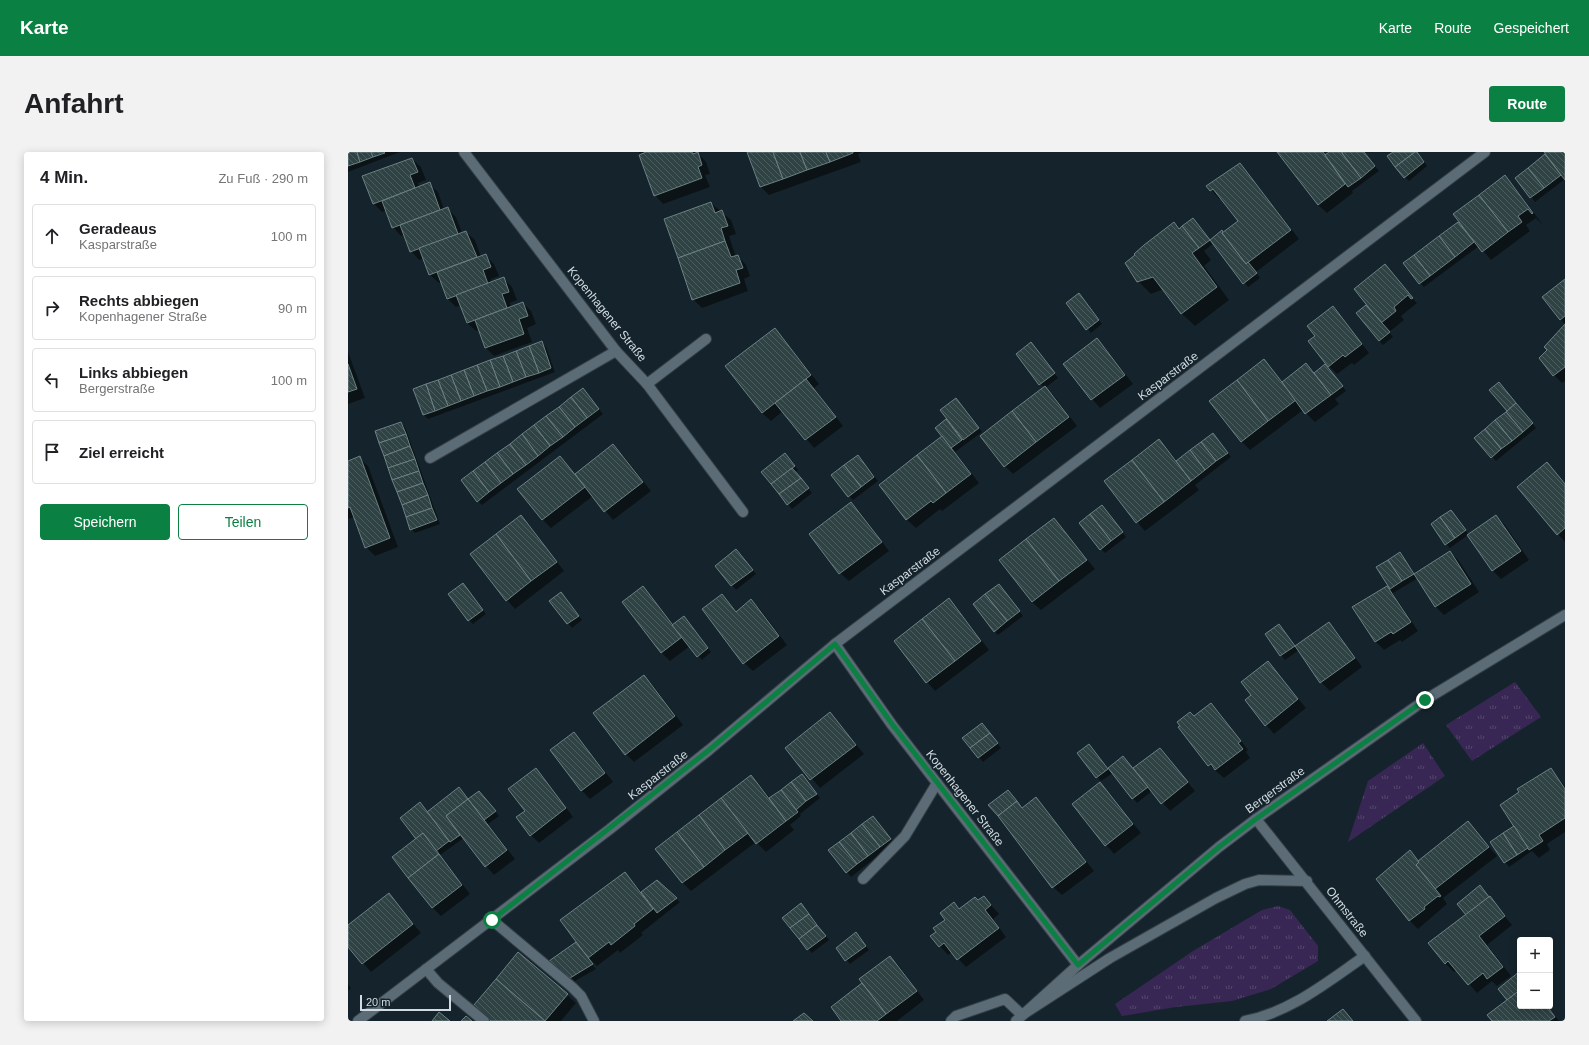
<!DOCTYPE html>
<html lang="de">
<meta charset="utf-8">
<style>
body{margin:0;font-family:Helvetica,sans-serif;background:#f2f2f2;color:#202124}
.controls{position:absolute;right:12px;bottom:12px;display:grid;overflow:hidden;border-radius:4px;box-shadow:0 2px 10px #0003}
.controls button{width:36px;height:36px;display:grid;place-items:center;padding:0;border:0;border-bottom:1px solid #e0e0e0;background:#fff;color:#202124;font:20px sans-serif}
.scale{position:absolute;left:12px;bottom:10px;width:91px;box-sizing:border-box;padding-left:4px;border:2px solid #d2dbe1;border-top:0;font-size:11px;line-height:14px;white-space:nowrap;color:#d2dbe1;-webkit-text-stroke:3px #15242c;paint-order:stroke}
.stop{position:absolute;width:12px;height:12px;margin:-9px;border:3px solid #0b8043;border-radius:50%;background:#fff}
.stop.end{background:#0b8043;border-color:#fff;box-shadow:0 1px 4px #0008}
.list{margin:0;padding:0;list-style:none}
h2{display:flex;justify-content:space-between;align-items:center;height:52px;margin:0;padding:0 16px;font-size:17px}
h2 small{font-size:13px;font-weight:400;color:#757577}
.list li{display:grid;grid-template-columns:26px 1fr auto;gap:12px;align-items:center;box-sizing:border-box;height:64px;margin:0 8px 8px;padding:0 8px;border:1px solid #e0e0e0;border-radius:4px}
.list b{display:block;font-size:15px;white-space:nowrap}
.list p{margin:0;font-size:13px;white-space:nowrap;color:#757577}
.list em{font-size:13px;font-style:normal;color:#757577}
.actions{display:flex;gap:8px;padding:12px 16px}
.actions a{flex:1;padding:9px 0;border:1px solid #0b8043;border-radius:4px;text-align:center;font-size:14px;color:#0b8043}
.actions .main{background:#0b8043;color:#fff}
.icon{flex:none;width:22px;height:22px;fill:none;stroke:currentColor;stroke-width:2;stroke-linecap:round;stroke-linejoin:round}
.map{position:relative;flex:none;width:1217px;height:869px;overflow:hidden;border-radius:4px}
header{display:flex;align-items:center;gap:24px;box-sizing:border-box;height:56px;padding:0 20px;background:#0b8043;color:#fff}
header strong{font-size:19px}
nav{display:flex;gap:22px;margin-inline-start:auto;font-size:14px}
.intro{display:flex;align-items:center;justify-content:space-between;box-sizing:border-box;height:96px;padding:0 24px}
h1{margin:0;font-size:28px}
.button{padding:10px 18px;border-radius:4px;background:#0b8043;color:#fff;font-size:14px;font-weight:700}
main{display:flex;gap:24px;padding:0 24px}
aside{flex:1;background:#fff;border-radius:4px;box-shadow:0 2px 10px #0003}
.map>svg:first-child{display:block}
</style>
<header>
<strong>Karte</strong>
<nav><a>Karte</a><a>Route</a><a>Gespeichert</a></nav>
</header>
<div class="intro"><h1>Anfahrt</h1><a class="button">Route</a></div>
<main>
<aside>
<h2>4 Min.<small>Zu Fuß · 290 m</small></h2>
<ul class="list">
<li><svg class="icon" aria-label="ahead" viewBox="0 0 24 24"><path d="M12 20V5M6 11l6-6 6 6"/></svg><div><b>Geradeaus</b><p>Kasparstraße</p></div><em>100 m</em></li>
<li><svg class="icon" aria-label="right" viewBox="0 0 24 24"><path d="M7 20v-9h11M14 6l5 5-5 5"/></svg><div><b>Rechts abbiegen</b><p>Kopenhagener Straße</p></div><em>90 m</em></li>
<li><svg class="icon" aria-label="left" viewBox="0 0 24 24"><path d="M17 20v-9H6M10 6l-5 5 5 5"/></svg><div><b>Links abbiegen</b><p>Bergerstraße</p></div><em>100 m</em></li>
<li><svg class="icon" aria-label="arrive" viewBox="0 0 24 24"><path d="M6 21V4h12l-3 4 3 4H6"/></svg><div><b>Ziel erreicht</b></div></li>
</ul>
<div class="actions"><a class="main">Speichern</a><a>Teilen</a></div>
</aside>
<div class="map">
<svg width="1217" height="869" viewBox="0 0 1217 869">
<defs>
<pattern id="grass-tufts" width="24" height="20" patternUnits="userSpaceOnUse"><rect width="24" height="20" fill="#382754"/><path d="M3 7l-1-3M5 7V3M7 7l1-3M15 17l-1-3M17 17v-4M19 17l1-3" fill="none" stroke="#54466c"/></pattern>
<pattern id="building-back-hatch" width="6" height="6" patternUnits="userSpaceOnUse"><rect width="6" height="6" fill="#2f4244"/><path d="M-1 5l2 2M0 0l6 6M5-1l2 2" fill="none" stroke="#4c5d5f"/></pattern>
</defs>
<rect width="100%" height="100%" fill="#15242c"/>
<!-- grass -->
<g fill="url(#grass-tufts)">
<polygon points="1167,530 1193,565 1124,609 1098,573"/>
<polygon points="1075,591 1097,624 1000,690 1020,629"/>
<polygon points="930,754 942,758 970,794 970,809 923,837 884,849 828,855 774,864 767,852 845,799 914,758"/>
</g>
<!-- shadow -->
<g fill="#0007">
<polygon points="0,0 52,0 0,20"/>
<polygon points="291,0 349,0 358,10 362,22 357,23 362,35 315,52 307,43"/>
<polygon points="400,0 514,0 510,2 513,10 421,43 413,35"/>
<polygon points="930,0 975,0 978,4 982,0 993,0 994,2 997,0 1016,0 1031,19 1004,39 1005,41 979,61 970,53"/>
<polygon points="1046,0 1069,0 1079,14 1061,29 1057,25"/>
<polygon points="1197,0 1217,0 1217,27 1187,50 1168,26 1201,6"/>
<polygon points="64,7 73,15 78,28 70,31 71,35 81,32 90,40 96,57 99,56 108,65 114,81 118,80 127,88 133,105 137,103 146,112 151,124 143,127 144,131 156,127 164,135 169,148 162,151 163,155 175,151 183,159 188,172 179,176 184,190 146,204 138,196 131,178 128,179 119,171 113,153 108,155 99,146 93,130 91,131 82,123 76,106 71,108 63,99 57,82 53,84 45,75 39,58 34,60 26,52"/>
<polygon points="892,12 900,21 951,87 908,120 912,126 900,135 866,91 856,99 863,108 856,114 881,148 847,174 834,162 816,137 803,142 790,129 826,72 832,77 849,71 862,89 891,69 873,46 871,47 860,34"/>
<polygon points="1157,24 1165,33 1195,73 1188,66 1178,73 1182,79 1143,108 1131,94 1076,135 1072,131 1110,71 1115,75 1116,75"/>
<polygon points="363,51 383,68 388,82 381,84 388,105 390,104 398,113 402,124 396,127 400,139 354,156 345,147"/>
<polygon points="1037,113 1072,155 1069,151 1053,164 1056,168 1041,180 1045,185 1035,193 1031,189 1022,158"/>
<polygon points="1217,129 1217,171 1216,171 1212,167"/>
<polygon points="735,147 754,172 743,181 720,151"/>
<polygon points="984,156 993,164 1021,201 1006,213 1004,211 989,222 981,214 968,185"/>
<polygon points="1217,174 1217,229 1214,231 1206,223 1200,198"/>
<polygon points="427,177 435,186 471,232 466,236 495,274 466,296 435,259 423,269 414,261"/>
<polygon points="749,187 757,196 785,232 752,256 744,247 717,212"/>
<polygon points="194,191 198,195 207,220 80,267 76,263 66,237"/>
<polygon points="687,196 710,226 697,236 706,244 729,274 665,322 657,314 696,236 669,202"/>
<polygon points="0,200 17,246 0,252"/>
<polygon points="916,208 935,230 958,212 967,221 977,213 998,239 987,247 991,252 967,270 955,258 902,298 894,290 862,250"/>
<polygon points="1155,235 1188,276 1148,309 1144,305 1160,259 1142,238"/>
<polygon points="235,237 255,262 134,353 130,349"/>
<polygon points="612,251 634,280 607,300 631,331 594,359 592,357 568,376 559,368 532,333 595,284 588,276 600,267"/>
<polygon points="53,271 57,275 92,372 67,381 63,377"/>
<polygon points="869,286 883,305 847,333 851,338 797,379 789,370 811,288 829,309"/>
<polygon points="265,293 274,302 303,339 265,368 245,344 203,376 194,367 212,305 228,323"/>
<polygon points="437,302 450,318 448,320 464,341 444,357 415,320"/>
<polygon points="510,304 530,329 505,348 501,344"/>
<polygon points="11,306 20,314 50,395 27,404 18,395 7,365 0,367 0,310"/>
<polygon points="1199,312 1217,332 1217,390 1210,382"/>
<polygon points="503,351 512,360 541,399 501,429 492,421"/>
<polygon points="758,358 778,385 757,401 753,397"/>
<polygon points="1103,359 1121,383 1148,364 1157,373 1181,408 1153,427 1145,419 1120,383 1102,396 1098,392"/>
<polygon points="173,365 181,373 216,419 167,457 159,448"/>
<polygon points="706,367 714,376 747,417 693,458 684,450"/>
<polygon points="388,398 408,422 388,438 368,414"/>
<polygon points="1102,400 1111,409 1131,440 1096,463 1087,454 1070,426 1045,441 1070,479 1054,490 1052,488 1036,498 1028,490 1006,455 1039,435 1043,438 1029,415 1052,401 1067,423"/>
<polygon points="295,435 303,444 326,473 340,469 363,500 354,508 342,494 322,509 313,500"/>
<polygon points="119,437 138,462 125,472 121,468"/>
<polygon points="655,437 675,464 650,483 646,479"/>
<polygon points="374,443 389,460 403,449 412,457 439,493 405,519 396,511"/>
<polygon points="217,445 234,468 224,476 202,449"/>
<polygon points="601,448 609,456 641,498 587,539 579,530"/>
<polygon points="981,471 989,480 1014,515 982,539 973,530 951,498 937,508 918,482 931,473 948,495"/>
<polygon points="920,510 958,556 926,582 918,573"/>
<polygon points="296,524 304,532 335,573 286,610 278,602"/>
<polygon points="863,552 871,560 900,598 898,600 902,606 876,626 861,613 846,565"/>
<polygon points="482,562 516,602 472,636 438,596"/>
<polygon points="638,576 653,596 635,610 615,586"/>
<polygon points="226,581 234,590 265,630 242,647 234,639 203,598"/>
<polygon points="741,593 760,617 775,605 786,617 812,597 847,639 822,659 804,639 789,651 765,621 753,629 749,625 730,602"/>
<polygon points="1203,617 1217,634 1217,680 1199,692 1202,698 1191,706 1184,699 1161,715 1143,690 1167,674"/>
<polygon points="188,618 196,626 225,665 191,691 183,683 178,659"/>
<polygon points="403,624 423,647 458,627 472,646 452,662 453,664 442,673 446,678 418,700 408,690 343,739 335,731 309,697"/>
<polygon points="752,631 760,640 793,681 766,702 758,693"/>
<polygon points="660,639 675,656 688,646 696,655 746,719 714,743 705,735"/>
<polygon points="115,641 121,647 135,644 151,664 140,672 167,707 146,723 138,714 116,686 92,703 122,742 93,764 84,755 69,687 79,660"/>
<polygon points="529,669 546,691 503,725 482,699"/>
<polygon points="1120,670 1149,704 1095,746 1099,752 1070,777 1062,769 1029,728 1062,700 1071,709"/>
<polygon points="277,721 294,740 328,747 332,750 293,781 295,783 272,801 270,798 249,814 242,807 241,808 248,817 227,829 203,809 230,790"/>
<polygon points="1136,739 1164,773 1139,793 1163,824 1149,834 1144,829 1129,841 1109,818 1106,820 1097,811"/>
<polygon points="41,743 73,781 23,820 0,793 0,774"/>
<polygon points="636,745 651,762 645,767 658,785 618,815 604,800 600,803 592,794 589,781 598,768 606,751 612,757 630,749"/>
<polygon points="457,757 481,788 464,801 460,797"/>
<polygon points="512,786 521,798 502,812 489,796"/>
<polygon points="542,806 551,814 576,848 549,869 494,869 484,856 516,831"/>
<polygon points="1172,821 1172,854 1199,854 1211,869 1145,869 1161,848"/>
<polygon points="0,832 3,836 0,839"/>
<polygon points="219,843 228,851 213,869 143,869"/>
</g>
<!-- building -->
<g fill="url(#building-back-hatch)" stroke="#6c8183">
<polygon points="0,0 9,0 12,10 0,14"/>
<polygon points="9,0 23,0 25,5 12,10"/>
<polygon points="23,0 36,0 37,1 25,5"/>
<polygon points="298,0 344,0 345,2 350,0 354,13 350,15 354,26 306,44 291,3"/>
<polygon points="399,0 425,0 435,27 412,35"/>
<polygon points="425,0 452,0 459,18 435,27"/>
<polygon points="452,0 478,0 482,10 459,18"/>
<polygon points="478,0 505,0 505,1 482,10"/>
<polygon points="929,0 975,0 997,32 970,53"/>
<polygon points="981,0 993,0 1013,26 1000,35 977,3"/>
<polygon points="995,0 1016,0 1027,14 1013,26 994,1"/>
<polygon points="1045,0 1067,0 1047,15 1039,4"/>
<polygon points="1067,0 1069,0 1076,10 1056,26 1047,15"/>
<polygon points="1196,0 1217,0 1217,28 1213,23"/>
<polygon points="1197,2 1213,23 1196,36 1180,16"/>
<polygon points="64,6 70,20 62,23 67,36 25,52 14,24"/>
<polygon points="892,11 943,78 898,112 874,81 890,69 865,37 862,39 858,34"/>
<polygon points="1180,16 1196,36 1182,46 1167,26"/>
<polygon points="1157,23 1185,61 1184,62 1180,57 1170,64 1174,70 1160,80 1131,43"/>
<polygon points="82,30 92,58 44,76 34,49"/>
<polygon points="1131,43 1160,80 1134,100 1105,62"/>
<polygon points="363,50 367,61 374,58 380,74 373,76 377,89 330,106 316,67"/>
<polygon points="100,55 110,82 62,100 52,73"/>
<polygon points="845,66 862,88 851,96 834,74"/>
<polygon points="826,70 831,77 834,74 851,96 844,101 869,135 833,162 805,125 789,130 777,111 787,103 786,102 796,93"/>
<polygon points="1110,70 1126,90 1107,105 1091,84"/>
<polygon points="874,78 875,80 874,81 898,112 900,110 909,121 895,132 862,88"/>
<polygon points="118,79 129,105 81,123 71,96"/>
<polygon points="1091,84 1107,105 1082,124 1066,103"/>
<polygon points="377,89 383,105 390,103 395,116 388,118 392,131 344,148 330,106"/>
<polygon points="138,102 143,115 135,118 140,132 99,147 89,120"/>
<polygon points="1066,103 1082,124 1071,132 1055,111"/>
<polygon points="1037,112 1065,146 1063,147 1060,143 1046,155 1048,159 1033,171 1006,137"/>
<polygon points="156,125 161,140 154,142 159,156 119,171 108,143"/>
<polygon points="1217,127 1217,164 1212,168 1194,145"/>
<polygon points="731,141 751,168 738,178 718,151"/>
<polygon points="175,150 180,164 171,167 176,182 137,196 127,168"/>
<polygon points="1018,153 1042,180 1031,189 1008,161"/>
<polygon points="985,154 1014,192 997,205 995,203 980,215 960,189 967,184 959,174"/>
<polygon points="1217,172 1217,215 1205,224 1191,206 1199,198 1196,195"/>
<polygon points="427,176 463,223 414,261 377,214"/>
<polygon points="749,186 777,223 743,248 715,212"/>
<polygon points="194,189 203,216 191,221 181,194"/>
<polygon points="683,190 707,221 691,233 668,202"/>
<polygon points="181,194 191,221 178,225 168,199"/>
<polygon points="168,199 178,225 165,230 155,204"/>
<polygon points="155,204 165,230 152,235 142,208"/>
<polygon points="916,207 948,248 920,269 889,228"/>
<polygon points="142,208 152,235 139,239 129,213"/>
<polygon points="958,211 983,243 957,262 934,230"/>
<polygon points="0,212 9,237 0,240"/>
<polygon points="977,212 995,234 983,243 966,221"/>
<polygon points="129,213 139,239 126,244 116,218"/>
<polygon points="116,218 126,244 113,249 103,223"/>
<polygon points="103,223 113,249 100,254 90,228"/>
<polygon points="458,227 488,265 457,288 427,251"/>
<polygon points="90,228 100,254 87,259 78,232"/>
<polygon points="889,228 920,269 893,290 861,249"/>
<polygon points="1151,230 1168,251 1159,259 1141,238"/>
<polygon points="78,232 87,259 75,263 65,237"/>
<polygon points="697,234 721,265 688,290 664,259"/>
<polygon points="235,236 251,257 239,266 223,245"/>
<polygon points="223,245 239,266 227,275 211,255"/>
<polygon points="608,246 631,276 615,288 592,258"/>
<polygon points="1168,251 1185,271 1175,280 1158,260"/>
<polygon points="211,255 227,275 215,285 198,264"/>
<polygon points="664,259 688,290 656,315 632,284"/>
<polygon points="1158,260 1175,280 1164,289 1147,268"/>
<polygon points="198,264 215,285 202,294 186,273"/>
<polygon points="598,267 614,288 603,296 587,276"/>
<polygon points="1147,268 1164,289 1153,297 1137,277"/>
<polygon points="53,270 58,282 31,291 27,279"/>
<polygon points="186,273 202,294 190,304 174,282"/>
<polygon points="1137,277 1153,297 1143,306 1126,286"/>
<polygon points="865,281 880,301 868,309 853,290"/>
<polygon points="58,282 62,294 36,304 31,291"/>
<polygon points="174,282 190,304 178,313 162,292"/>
<polygon points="594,284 623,322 598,341 569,303"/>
<polygon points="811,287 843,329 816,350 784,308"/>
<polygon points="853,290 868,309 857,318 842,298"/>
<polygon points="162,292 178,313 165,322 149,301"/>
<polygon points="265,292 295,330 256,360 227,322"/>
<polygon points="62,294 67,307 40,316 36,304"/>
<polygon points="842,298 857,318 843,329 828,309"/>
<polygon points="149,301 165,322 153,331 137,310"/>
<polygon points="437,301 447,314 423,332 413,320"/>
<polygon points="510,303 526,325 513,335 496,313"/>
<polygon points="569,303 598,341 585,351 583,349 558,368 531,333"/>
<polygon points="12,304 42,386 17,396 2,355 0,356 0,309"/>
<polygon points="212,304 237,335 194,368 169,337"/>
<polygon points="67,307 71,319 44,328 40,316"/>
<polygon points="784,308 816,350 788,371 756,329"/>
<polygon points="137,310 153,331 141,340 125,319"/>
<polygon points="1199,310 1217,332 1217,376 1209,383 1169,335"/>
<polygon points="496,313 513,335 500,345 483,323"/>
<polygon points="444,316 453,326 431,342 423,332"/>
<polygon points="71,319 75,331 49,340 44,328"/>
<polygon points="125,319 141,340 129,350 113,328"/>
<polygon points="453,326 461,336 439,353 431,342"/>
<polygon points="75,331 80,343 54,353 49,340"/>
<polygon points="80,343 84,356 58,365 54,353"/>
<polygon points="503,350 534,390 491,422 461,382"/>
<polygon points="754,353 775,380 763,389 742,362"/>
<polygon points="84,356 89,368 62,378 58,365"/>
<polygon points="1103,358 1118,378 1107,386 1092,365"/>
<polygon points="742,362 763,389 752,398 731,371"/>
<polygon points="173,363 209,410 183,429 148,382"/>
<polygon points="1148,363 1173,399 1144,419 1119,383"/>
<polygon points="1092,365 1107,386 1097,393 1083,372"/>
<polygon points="706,366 739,408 711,429 678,387"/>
<polygon points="148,382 183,429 158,449 122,402"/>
<polygon points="678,387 711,429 684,450 651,408"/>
<polygon points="388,397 405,418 383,434 367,414"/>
<polygon points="1102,399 1123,432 1087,455 1066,422"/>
<polygon points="1052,400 1066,422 1054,429 1040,408"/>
<polygon points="1040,408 1054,429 1042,437 1028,415"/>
<polygon points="115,431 135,458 120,469 100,442"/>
<polygon points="651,432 672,459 659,469 637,442"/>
<polygon points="295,434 334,485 313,501 274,450"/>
<polygon points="1039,434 1063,470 1045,482 1043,480 1027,490 1004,455"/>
<polygon points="213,440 231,464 219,472 201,449"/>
<polygon points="374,442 388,460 403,447 431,484 395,512 354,457"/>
<polygon points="637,442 659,469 646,480 625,452"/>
<polygon points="601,446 633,489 607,509 574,467"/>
<polygon points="336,464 360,496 349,505 324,473"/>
<polygon points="574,467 607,509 578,531 546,489"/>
<polygon points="981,470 1007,506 972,531 947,494"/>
<polygon points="931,472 947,494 932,504 917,482"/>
<polygon points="920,509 950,547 917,574 897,548 903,543 893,530"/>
<polygon points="296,523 327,564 277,603 245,561"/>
<polygon points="863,551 893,589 890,591 895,597 867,618 863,612 860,614 830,575 832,574 829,570 842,560 846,564"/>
<polygon points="482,560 508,593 462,628 437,596"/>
<polygon points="634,571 642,581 622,596 614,586"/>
<polygon points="226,580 257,621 233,639 202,598"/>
<polygon points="642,581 650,591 630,606 622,596"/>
<polygon points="741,592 760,617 748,626 729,601"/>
<polygon points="812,596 840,630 813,652 785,616"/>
<polygon points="775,604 800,635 784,647 760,616"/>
<polygon points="188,616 218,656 182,684 168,665 177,659 160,637"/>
<polygon points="1203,616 1217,637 1217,666 1191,683 1195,689 1181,698 1152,653 1171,640 1169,637"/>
<polygon points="454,622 469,642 458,649 443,630"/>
<polygon points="403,623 438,669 408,692 373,646"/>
<polygon points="443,630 458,649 448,658 433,638"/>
<polygon points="752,630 785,672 757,694 724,652"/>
<polygon points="111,635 120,647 98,664 112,683 102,690 79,660"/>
<polygon points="433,638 450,660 438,669 421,646"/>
<polygon points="660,638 669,649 650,664 640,653"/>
<polygon points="131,639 148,659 136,668 120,647"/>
<polygon points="688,645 738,710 704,736 650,664 669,649 674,656"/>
<polygon points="373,646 400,681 377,698 351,663"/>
<polygon points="120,647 159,698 137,715 98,664"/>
<polygon points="72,650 101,689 88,699 75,681 68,687 52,666"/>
<polygon points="351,663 377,698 356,715 329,680"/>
<polygon points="525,664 543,687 532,695 514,672"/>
<polygon points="1120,669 1141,695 1087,737 1068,713 1071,710 1070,709"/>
<polygon points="514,672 532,695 520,704 503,681"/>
<polygon points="1166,674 1180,696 1169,703 1155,681"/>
<polygon points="329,680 356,715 334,731 307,697"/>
<polygon points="75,681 91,702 60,726 44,705"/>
<polygon points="503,681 520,704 509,712 491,690"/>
<polygon points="1155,681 1169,703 1156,711 1142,690"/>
<polygon points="491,690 509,712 498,721 480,698"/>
<polygon points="1062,698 1071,710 1068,713 1093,744 1091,745 1090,744 1076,755 1077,757 1061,769 1028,727"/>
<polygon points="91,702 114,733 84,756 60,726"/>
<polygon points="277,720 305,757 286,772 287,774 263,793 261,790 240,806 212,768"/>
<polygon points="309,728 329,746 309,761 293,740"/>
<polygon points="1132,733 1141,745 1118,763 1109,752"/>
<polygon points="41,741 65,772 14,812 0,795 0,773"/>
<polygon points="636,744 643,753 637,758 651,776 609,808 596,791 591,795 582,784 588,780 585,776 597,768 592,761 606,750 611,757 627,745 630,748"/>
<polygon points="1142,744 1157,764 1131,784 1155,815 1139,827 1135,821 1120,833 1100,809 1097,812 1080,791"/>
<polygon points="453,751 461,762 442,776 434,766"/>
<polygon points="461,762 469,773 451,787 442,776"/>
<polygon points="469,773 478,784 459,798 451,787"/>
<polygon points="508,780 518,794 497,809 488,796"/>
<polygon points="228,790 245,812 222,826 201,809"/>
<polygon points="170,800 220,842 197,869 148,827"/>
<polygon points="542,804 569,839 538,862 511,827"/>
<polygon points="1172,819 1172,838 1159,848 1150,837"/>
<polygon points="148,827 197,869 143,869 125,854"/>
<polygon points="514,831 538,862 529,869 493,869 483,855"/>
<polygon points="1172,838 1172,854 1199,854 1207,865 1201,869 1144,869 1139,863"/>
<polygon points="995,857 1005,869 979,869"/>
<polygon points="91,860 102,869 84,869"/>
<polygon points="456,861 465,869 445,869"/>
<polygon points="118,864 124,869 113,869"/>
</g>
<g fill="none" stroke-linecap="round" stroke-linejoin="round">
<defs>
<g id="lane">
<polyline points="358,187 299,232 395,360"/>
<polyline points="82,306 268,199"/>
<polyline points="515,727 557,684 589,631"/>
<polyline points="144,768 224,835 233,844 246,869"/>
<polyline points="78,817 90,831 136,869"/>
</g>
<g id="street">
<polyline points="116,0 268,199 299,232"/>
<polyline points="487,492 544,573 730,813"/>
<polyline points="908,667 1068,869"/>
<polyline points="10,869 262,677 361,598 487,492 1137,0"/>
<polyline points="603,869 608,864 657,847 674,863 762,806 868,746 897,732 911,728 959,729"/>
<path d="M897,869c46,-9 82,-39 120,-65"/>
</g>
<polyline id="secondary" points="668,869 730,813 871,695 908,667 1077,548 1217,463"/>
</defs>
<!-- lane casing -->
<use href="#lane" stroke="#343e45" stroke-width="12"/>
<!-- street casing -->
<use href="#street" stroke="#343e45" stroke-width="12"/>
<!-- secondary casing -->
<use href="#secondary" stroke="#343e45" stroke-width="12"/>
<!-- lane -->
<use href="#lane" stroke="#5b6c76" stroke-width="10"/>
<!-- street -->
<use href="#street" stroke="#5b6c76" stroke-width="10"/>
<!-- secondary -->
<use href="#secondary" stroke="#5b6c76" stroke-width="10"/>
</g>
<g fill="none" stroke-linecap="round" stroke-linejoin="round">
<!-- route -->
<polyline stroke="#0b8043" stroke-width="5" points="144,768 361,598 487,492 544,572 730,813 871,695 908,667 1077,548"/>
</g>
<g text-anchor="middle" stroke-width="3" stroke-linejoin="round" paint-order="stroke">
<!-- street labels -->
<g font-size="12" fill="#d2dbe1" stroke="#15242c">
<text transform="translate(259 162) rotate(51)" y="4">Kopenhagener Straße</text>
<text transform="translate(820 224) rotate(-37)" y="4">Kasparstraße</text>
<text transform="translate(562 419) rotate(-37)" y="4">Kasparstraße</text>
<text transform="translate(310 623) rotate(-38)" y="4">Kasparstraße</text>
<text transform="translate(927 638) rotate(-36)" y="4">Bergerstraße</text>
<text transform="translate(617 646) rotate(52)" y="4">Kopenhagener Straße</text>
<text transform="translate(999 760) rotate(52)" y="4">Ohmstraße</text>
</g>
</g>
</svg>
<div class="controls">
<button>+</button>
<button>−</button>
</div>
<div class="scale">20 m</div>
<div class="stop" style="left:144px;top:768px"></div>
<div class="stop end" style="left:1077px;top:548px"></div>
</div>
</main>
